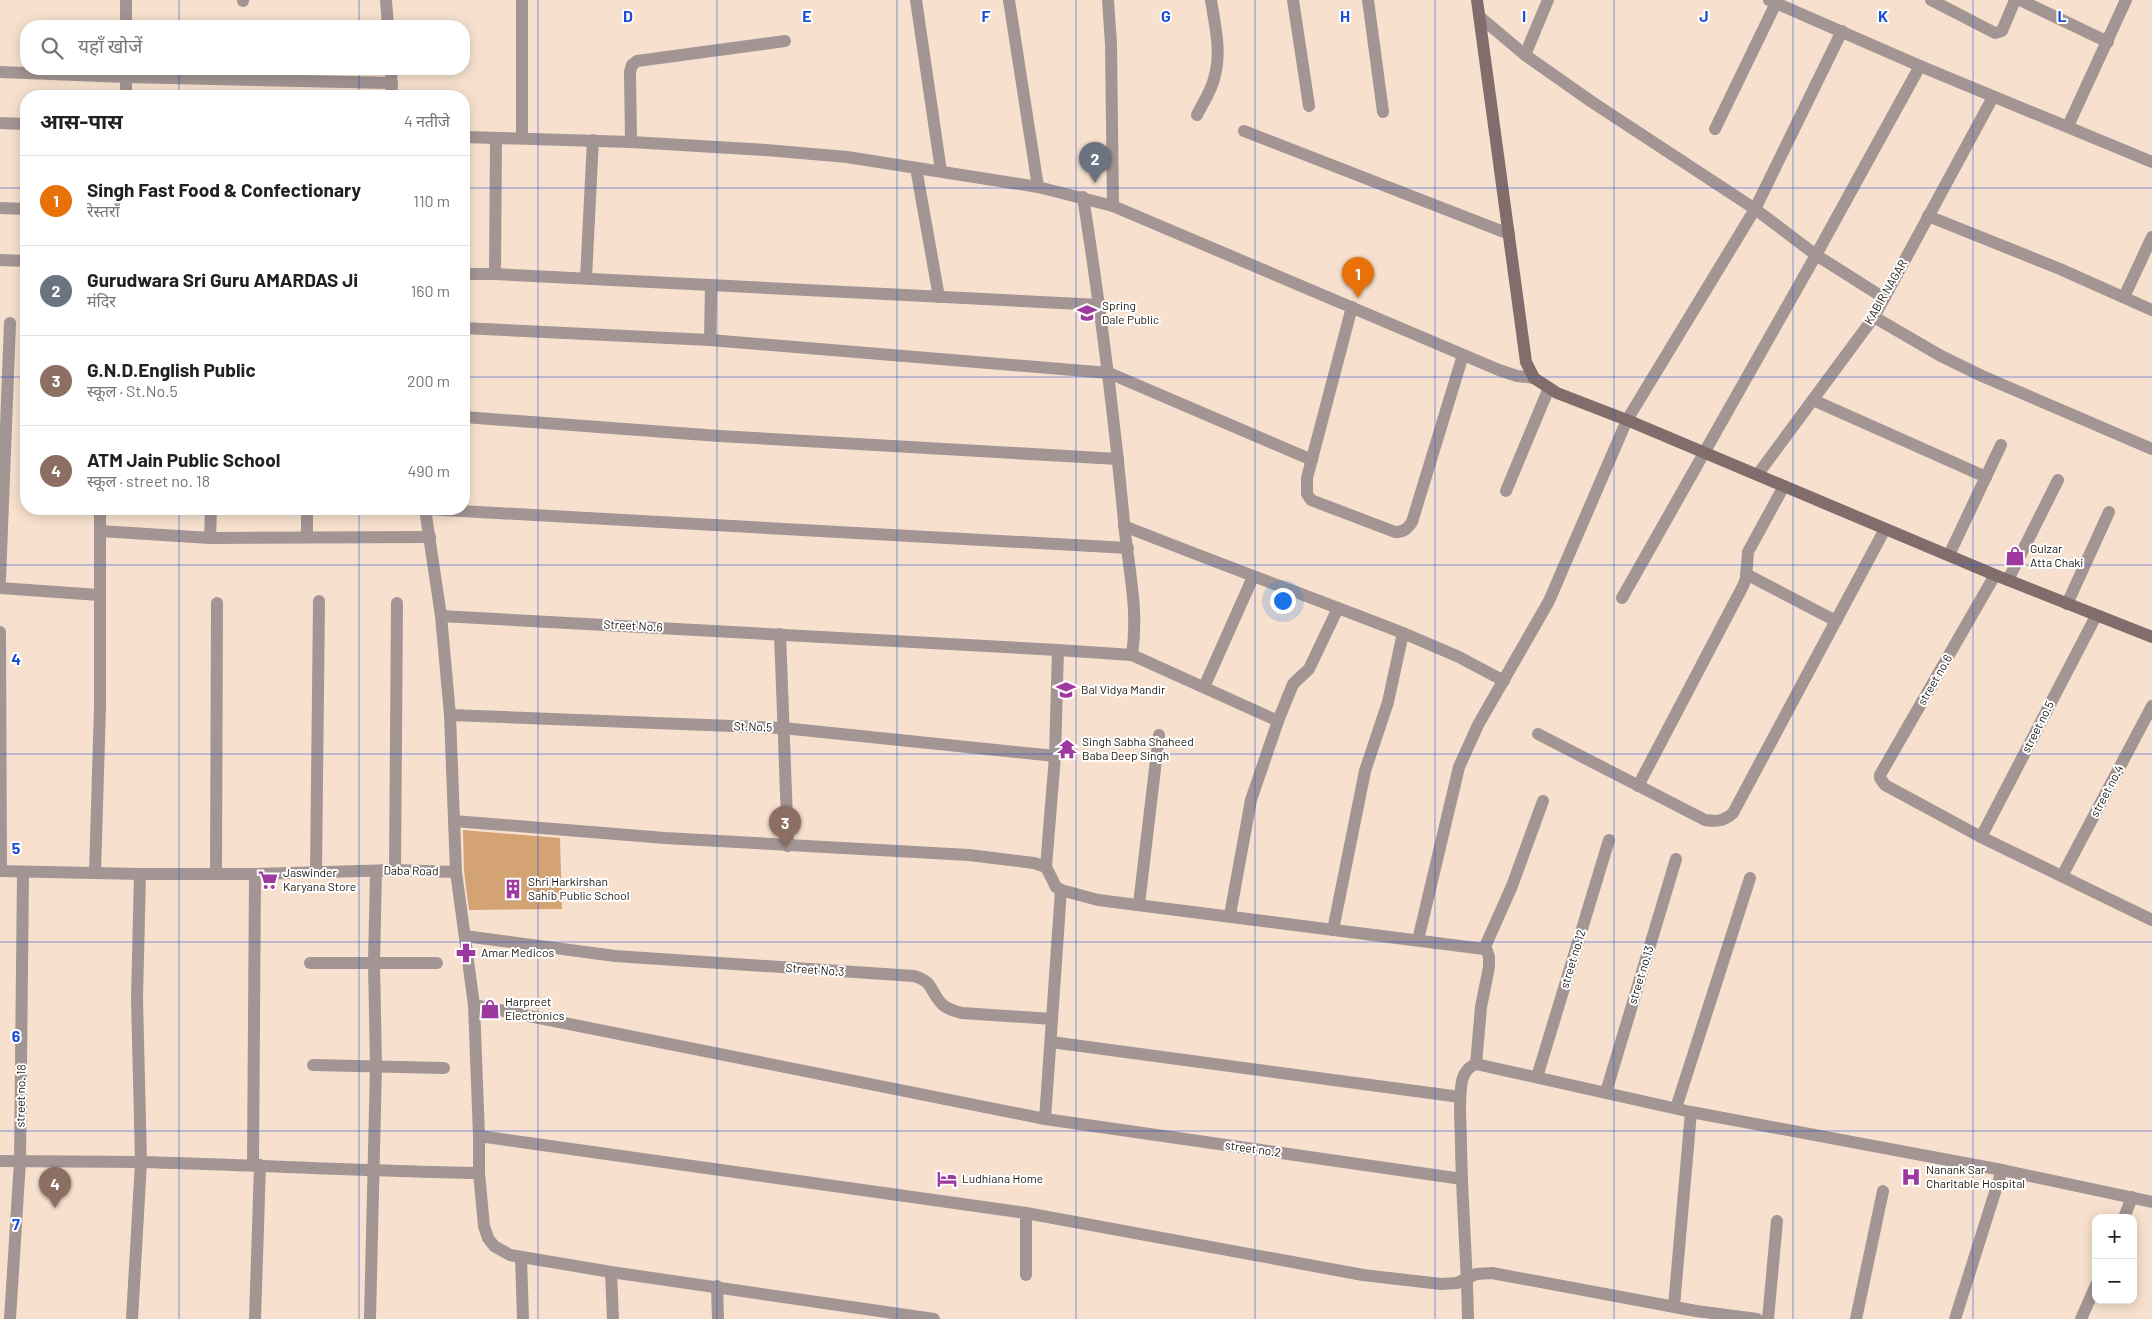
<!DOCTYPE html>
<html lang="hi">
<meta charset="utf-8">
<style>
body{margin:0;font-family:Barlow,"Noto Sans Devanagari",sans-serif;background:#f6f6f6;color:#202124}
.controls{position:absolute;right:15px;bottom:15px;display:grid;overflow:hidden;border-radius:10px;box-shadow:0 2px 12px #0003}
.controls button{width:45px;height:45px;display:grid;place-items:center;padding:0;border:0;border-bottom:1px solid #e0e0e0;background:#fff;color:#202124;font:25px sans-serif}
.you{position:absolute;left:1282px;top:600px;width:18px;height:18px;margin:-12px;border:4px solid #fff;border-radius:50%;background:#1a73e8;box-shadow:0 0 0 8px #1a73e833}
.badge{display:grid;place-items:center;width:32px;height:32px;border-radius:50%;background:#9d399f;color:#fff;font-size:16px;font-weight:700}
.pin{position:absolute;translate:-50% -41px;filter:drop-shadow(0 1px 2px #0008)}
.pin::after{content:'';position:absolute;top:26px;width:18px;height:15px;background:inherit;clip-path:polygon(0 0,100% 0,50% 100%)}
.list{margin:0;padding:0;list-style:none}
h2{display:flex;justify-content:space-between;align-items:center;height:65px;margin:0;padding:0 20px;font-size:21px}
h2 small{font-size:16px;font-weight:400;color:#757577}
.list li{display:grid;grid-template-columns:32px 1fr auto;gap:15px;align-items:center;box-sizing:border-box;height:90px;padding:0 20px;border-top:1px solid #e0e0e0}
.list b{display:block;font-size:19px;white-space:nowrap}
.list p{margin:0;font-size:16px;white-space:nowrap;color:#757577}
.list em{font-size:16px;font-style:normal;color:#757577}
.icon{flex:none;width:28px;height:28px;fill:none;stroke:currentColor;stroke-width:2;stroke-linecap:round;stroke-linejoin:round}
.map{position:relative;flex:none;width:2152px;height:1319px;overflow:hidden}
.search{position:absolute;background:#fff;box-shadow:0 2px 12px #0003;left:20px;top:20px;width:450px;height:55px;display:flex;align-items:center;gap:12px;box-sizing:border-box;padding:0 18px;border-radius:20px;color:#757577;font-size:19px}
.panel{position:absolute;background:#fff;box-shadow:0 2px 12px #0003;left:20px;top:90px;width:450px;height:425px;border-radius:20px}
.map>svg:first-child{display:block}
</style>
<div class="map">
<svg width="2152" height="1319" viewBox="0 0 2152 1319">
<rect width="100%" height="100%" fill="#f7e1ce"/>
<!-- building -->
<polygon fill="#d4a374" points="463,830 560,838 562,909 469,910 464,871"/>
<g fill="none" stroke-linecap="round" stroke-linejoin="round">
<!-- street -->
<g stroke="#a29593" stroke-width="12">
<polyline points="126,0 126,26"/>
<polyline points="386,0 388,26"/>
<polyline points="916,0 941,171"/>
<polyline points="1009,0 1038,187"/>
<polyline points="1108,0 1111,44 1113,206"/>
<polyline points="1293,0 1309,106"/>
<polyline points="1368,0 1383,112"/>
<polyline points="1769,0 1920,66 2152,162"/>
<polyline points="1931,0 1995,33 2002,31 2015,0"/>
<polyline points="2020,0 2108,42"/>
<polyline points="243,1 243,0"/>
<polyline points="1480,17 1525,55 1592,102 1755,209 1816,255 1884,298"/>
<polyline points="1525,55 1548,0"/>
<polyline points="391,69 392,96"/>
<polyline points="0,72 126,77 392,83"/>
<polyline points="126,96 126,69"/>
<path d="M1197,115c6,-12 14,-24 17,-36 8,-27 1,-53 -3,-79"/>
<polyline points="0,123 26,124"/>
<polyline points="2068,126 2126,0"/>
<polyline points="1715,129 1776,3"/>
<polyline points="1244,131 1509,234"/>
<polyline points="464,137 631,142 766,150 847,157 1038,187 1113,206 1499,370 1517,376 1534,378"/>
<polyline points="522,138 522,0"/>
<polyline points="631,142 630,72 632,65 637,61 785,41"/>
<polyline points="916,168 939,297"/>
<polyline points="0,208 26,209"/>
<polyline points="1928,216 2060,269 2152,310"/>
<polyline points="0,260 26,261"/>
<polyline points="464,274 495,274 1100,305"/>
<polyline points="495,274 496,138"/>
<polyline points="586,278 593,140"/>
<polyline points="2124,297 2152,237"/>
<path d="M1352,307l-45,171v16l4,6 84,32c9,0 12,-3 17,-10l51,-167"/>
<polyline points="1874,317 1941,356 1982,376 2152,449"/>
<polyline points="464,328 710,340 1109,373 1312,460"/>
<polyline points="710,340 711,285"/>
<polyline points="1813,400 1986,477"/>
<polyline points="464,417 719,436 1118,459"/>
<polyline points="1758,474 1874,317 1993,97"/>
<polyline points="1506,491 1549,388"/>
<polyline points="307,509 307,537"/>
<polyline points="425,509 441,616 450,715 456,872 474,1005 1045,1119 1462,1179"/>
<polyline points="425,509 1128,548"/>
<path d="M1124,526c93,37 186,71 279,107l-15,69 -23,69 -32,159"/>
<polyline points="100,531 210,538 430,537"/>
<polyline points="210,538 211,509"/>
<polyline points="1949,555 2001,445"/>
<polyline points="1746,574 1836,621"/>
<polyline points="1995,575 1880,775 1880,778 1885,785 1981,837 2152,920"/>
<polyline points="0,580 10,323"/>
<polyline points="2008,580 2058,480"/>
<polyline points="0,588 99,595"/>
<polyline points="1622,598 1816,255 1920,66"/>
<polyline points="2067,604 2109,512"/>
<polyline points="441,616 1058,650 1055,756 1046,867"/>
<polyline points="0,632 1,871"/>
<polyline points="1403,633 1459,657 1504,681"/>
<polyline points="780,634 788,846"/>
<path d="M1058,650l74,5c7,-47 -4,-87 -8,-133 -10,-109 -24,-217 -41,-325"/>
<polyline points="1132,655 1278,721"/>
<polyline points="1204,687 1253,577"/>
<polyline points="450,715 783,728 1055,756"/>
<path d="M1538,734l167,86c12,2 19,1 28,-7l152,-284"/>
<polyline points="1638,786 1743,586 1746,578 1748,552 1784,486"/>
<polyline points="454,821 665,838 969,855 1034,863 1046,867 1056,887 1061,890 1098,900 1484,949 1487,951 1489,957 1489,967 1481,1007 1476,1064"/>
<polyline points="1981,837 2096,616"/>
<polyline points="395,870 397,603"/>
<polyline points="0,871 140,874 255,874 395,870 456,872"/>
<polyline points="316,872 319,601"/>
<polyline points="95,873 100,707 100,509"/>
<path d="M140,874l-3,124 4,164c113,3 225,9 338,11"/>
<polyline points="216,874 217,603"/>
<polyline points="2062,876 2152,706"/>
<polyline points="1139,904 1159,735"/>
<polyline points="1230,915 1251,800 1278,721 1293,684 1309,669 1338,608"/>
<path d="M465,936l150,20 299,20c20,6 15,14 27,27 5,6 14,8 21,10l90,6 -7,100"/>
<polyline points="1418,940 1459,767 1478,725 1549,601 1627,420 1755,209 1842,31"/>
<polyline points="1484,949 1512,886 1543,801"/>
<polyline points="310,963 437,963"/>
<polyline points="474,1005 479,1136"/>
<polyline points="1052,1019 1061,890"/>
<polyline points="1051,1042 1460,1097"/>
<polyline points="313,1065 444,1068"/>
<polyline points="1537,1077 1609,840"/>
<polyline points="1606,1092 1676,859"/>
<polyline points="1676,1108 1750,878"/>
<polyline points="0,1161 141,1162 132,1319"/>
<polyline points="253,1165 255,874"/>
<polyline points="2124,1218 2132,1197"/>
<polyline points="521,1257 523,1319"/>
<polyline points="611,1272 613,1319"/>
<polyline points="1026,1275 1026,1213"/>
<polyline points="717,1286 718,1319"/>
<polyline points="1674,1306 1691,1112"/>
<polyline points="10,1319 20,1161 23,872"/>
<polyline points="255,1319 260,1165"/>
<polyline points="370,1319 376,1066 374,963 376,871"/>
<polyline points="934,1319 611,1272 510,1255 494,1246 488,1238 484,1226 479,1173 479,1136 1026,1213 1363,1275 1441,1284 1457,1283 1476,1274 1492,1273 1696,1311 1757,1319"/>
<path d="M1468,1319c-1,-58 -6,-115 -7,-173 0,-21 -3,-44 1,-65 2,-9 6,-14 14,-17l215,48 311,58 150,32"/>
<polyline points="1768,1319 1777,1221"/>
<polyline points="1856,1319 1883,1191"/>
<polyline points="1955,1319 2002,1170"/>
<polyline points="2081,1319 2096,1285"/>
</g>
<!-- secondary -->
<polyline stroke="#816e6c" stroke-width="12" points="1477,0 1526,362 1534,378 1557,393 1627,420 1995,575 2152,637"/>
</g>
<!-- grid -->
<path fill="none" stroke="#1d4ed8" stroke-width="1" stroke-opacity="0.55" d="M179,0v26M359,0v26M538,0v1319M717,0v1319M897,0v1319M1076,0v1319M1255,0v1319M1435,0v1319M1614,0v1319M1793,0v1319M1973,0v1319M179,69v27M359,69v27M0,188h26M464,188h1688M0,377h26M464,377h1688M179,509v810M359,509v810M0,565h2152M0,754h2152M0,942h2152M0,1131h2152"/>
<!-- icons -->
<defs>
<symbol id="school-bare" viewBox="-9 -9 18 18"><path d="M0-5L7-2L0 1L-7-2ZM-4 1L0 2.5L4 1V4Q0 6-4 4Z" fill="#9d399f" stroke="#fff" stroke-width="2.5" paint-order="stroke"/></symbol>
<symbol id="shop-bare" viewBox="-9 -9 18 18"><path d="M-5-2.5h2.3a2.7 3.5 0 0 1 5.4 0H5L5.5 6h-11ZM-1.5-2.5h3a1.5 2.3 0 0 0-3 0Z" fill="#9d399f" stroke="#fff" stroke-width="2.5" paint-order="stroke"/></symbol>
<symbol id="temple-bare" viewBox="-9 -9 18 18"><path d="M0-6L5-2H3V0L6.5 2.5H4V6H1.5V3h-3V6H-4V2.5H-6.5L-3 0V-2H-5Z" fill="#9d399f" stroke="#fff" stroke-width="2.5" paint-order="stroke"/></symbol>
<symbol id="supermarket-bare" viewBox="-9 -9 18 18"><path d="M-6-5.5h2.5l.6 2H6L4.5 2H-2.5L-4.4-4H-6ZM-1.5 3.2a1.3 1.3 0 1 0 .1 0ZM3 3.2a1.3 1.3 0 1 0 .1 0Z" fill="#9d399f" stroke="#fff" stroke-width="2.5" paint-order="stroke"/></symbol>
<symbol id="building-bare" viewBox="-9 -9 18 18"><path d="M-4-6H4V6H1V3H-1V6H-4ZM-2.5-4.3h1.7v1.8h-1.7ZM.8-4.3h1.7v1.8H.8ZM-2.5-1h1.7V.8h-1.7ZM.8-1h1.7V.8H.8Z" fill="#9d399f" stroke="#fff" stroke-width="2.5" paint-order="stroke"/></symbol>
<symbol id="pharmacy-bare" viewBox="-9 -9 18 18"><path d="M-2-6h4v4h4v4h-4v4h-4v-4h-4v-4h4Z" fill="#9d399f" stroke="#fff" stroke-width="2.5" paint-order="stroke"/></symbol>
<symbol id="hospital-bare" viewBox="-9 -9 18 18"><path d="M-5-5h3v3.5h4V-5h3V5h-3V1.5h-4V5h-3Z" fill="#9d399f" stroke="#fff" stroke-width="2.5" paint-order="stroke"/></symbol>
<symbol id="hotel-bare" viewBox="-9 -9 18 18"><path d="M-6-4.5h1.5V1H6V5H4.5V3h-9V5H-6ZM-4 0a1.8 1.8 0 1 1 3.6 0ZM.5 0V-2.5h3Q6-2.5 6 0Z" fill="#9d399f" stroke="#fff" stroke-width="2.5" paint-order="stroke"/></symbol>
</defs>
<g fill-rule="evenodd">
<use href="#school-bare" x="1073" y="299" width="28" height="28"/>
<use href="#shop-bare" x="2001" y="542" width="28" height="28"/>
<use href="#school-bare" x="1052" y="676" width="28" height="28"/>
<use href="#temple-bare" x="1053" y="735" width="28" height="28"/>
<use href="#supermarket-bare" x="254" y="866" width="28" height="28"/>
<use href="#building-bare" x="499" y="875" width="28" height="28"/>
<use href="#pharmacy-bare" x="452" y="939" width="28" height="28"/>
<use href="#shop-bare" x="476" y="995" width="28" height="28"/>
<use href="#hospital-bare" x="1897" y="1163" width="28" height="28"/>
<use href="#hotel-bare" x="933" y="1165" width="28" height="28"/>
</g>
<g text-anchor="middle" stroke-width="4" stroke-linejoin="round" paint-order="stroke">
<!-- street labels -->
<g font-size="12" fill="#1e1710" stroke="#fff">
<text transform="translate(1886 292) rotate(-60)" y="4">KABIR NAGAR</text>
<text transform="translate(633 626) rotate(3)" y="4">Street No.6</text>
<text transform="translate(1935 680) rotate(-60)" y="4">street no.6</text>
<text transform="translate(753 727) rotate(2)" y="4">St.No.5</text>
<text transform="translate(2038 727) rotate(-63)" y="4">street no.5</text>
<text transform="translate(2107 791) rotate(-62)" y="4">street no.4</text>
<text transform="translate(411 871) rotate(1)" y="4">Daba Road</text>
<text transform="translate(1573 959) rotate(-73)" y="4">street no.12</text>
<text transform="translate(815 970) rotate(4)" y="4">Street No.3</text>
<text transform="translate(1641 975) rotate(-73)" y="4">street no.13</text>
<text transform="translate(21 1096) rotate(-89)" y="4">street no. 18</text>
<text transform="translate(1253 1149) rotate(8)" y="4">street no.2</text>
</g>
<!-- poi labels -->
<g font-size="12" fill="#1e1710" stroke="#fff" text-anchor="start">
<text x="1102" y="310">Spring<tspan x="1102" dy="14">Dale Public</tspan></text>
<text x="2030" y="553">Gulzar<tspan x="2030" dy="14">Atta Chaki</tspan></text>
<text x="1081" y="694">Bal Vidya Mandir</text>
<text x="1082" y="746">Singh Sabha Shaheed<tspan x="1082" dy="14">Baba Deep Singh</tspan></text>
<text x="283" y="877">Jaswinder<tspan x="283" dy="14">Karyana Store</tspan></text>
<text x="528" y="886">Shri Harkirshan<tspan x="528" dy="14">Sahib Public School</tspan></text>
<text x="481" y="957">Amar Medicos</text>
<text x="505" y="1006">Harpreet<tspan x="505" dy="14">Electronics</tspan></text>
<text x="1926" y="1174">Nanank Sar<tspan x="1926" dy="14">Charitable Hospital</tspan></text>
<text x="962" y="1183">Ludhiana Home</text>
</g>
</g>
<g font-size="16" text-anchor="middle" font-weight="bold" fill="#1d4ed8" stroke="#fff" stroke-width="4" stroke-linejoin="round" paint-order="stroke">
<text x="628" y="22">D</text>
<text x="807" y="22">E</text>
<text x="986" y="22">F</text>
<text x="1166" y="22">G</text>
<text x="1345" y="22">H</text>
<text x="1524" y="22">I</text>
<text x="1704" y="22">J</text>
<text x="1883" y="22">K</text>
<text x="2062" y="22">L</text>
<text x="16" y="665">4</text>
<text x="16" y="854">5</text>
<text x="16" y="1042">6</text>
<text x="16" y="1230">7</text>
</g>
</svg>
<div class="controls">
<button>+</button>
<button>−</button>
</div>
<div class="you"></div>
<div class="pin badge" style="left:1358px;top:298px;background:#e8710a">1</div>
<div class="pin badge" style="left:1095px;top:183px;background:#6b7280">2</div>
<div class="pin badge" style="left:785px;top:847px;background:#8d6e63">3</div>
<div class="pin badge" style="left:55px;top:1208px;background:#8d6e63">4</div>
<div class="search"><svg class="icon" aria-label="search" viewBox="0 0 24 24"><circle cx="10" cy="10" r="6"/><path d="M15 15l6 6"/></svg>यहाँ खोजें</div>
<section class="panel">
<h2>आस-पास<small>4 नतीजे</small></h2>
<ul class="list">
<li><span class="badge" style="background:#e8710a">1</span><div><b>Singh Fast Food &amp; Confectionary</b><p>रेस्तराँ</p></div><em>110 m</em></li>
<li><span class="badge" style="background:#6b7280">2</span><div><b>Gurudwara Sri Guru AMARDAS Ji</b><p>मंदिर</p></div><em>160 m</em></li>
<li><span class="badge" style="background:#8d6e63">3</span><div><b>G.N.D.English Public</b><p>स्कूल · St.No.5</p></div><em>200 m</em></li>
<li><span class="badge" style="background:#8d6e63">4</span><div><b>ATM Jain Public School</b><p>स्कूल · street no. 18</p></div><em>490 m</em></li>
</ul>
</section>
</div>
